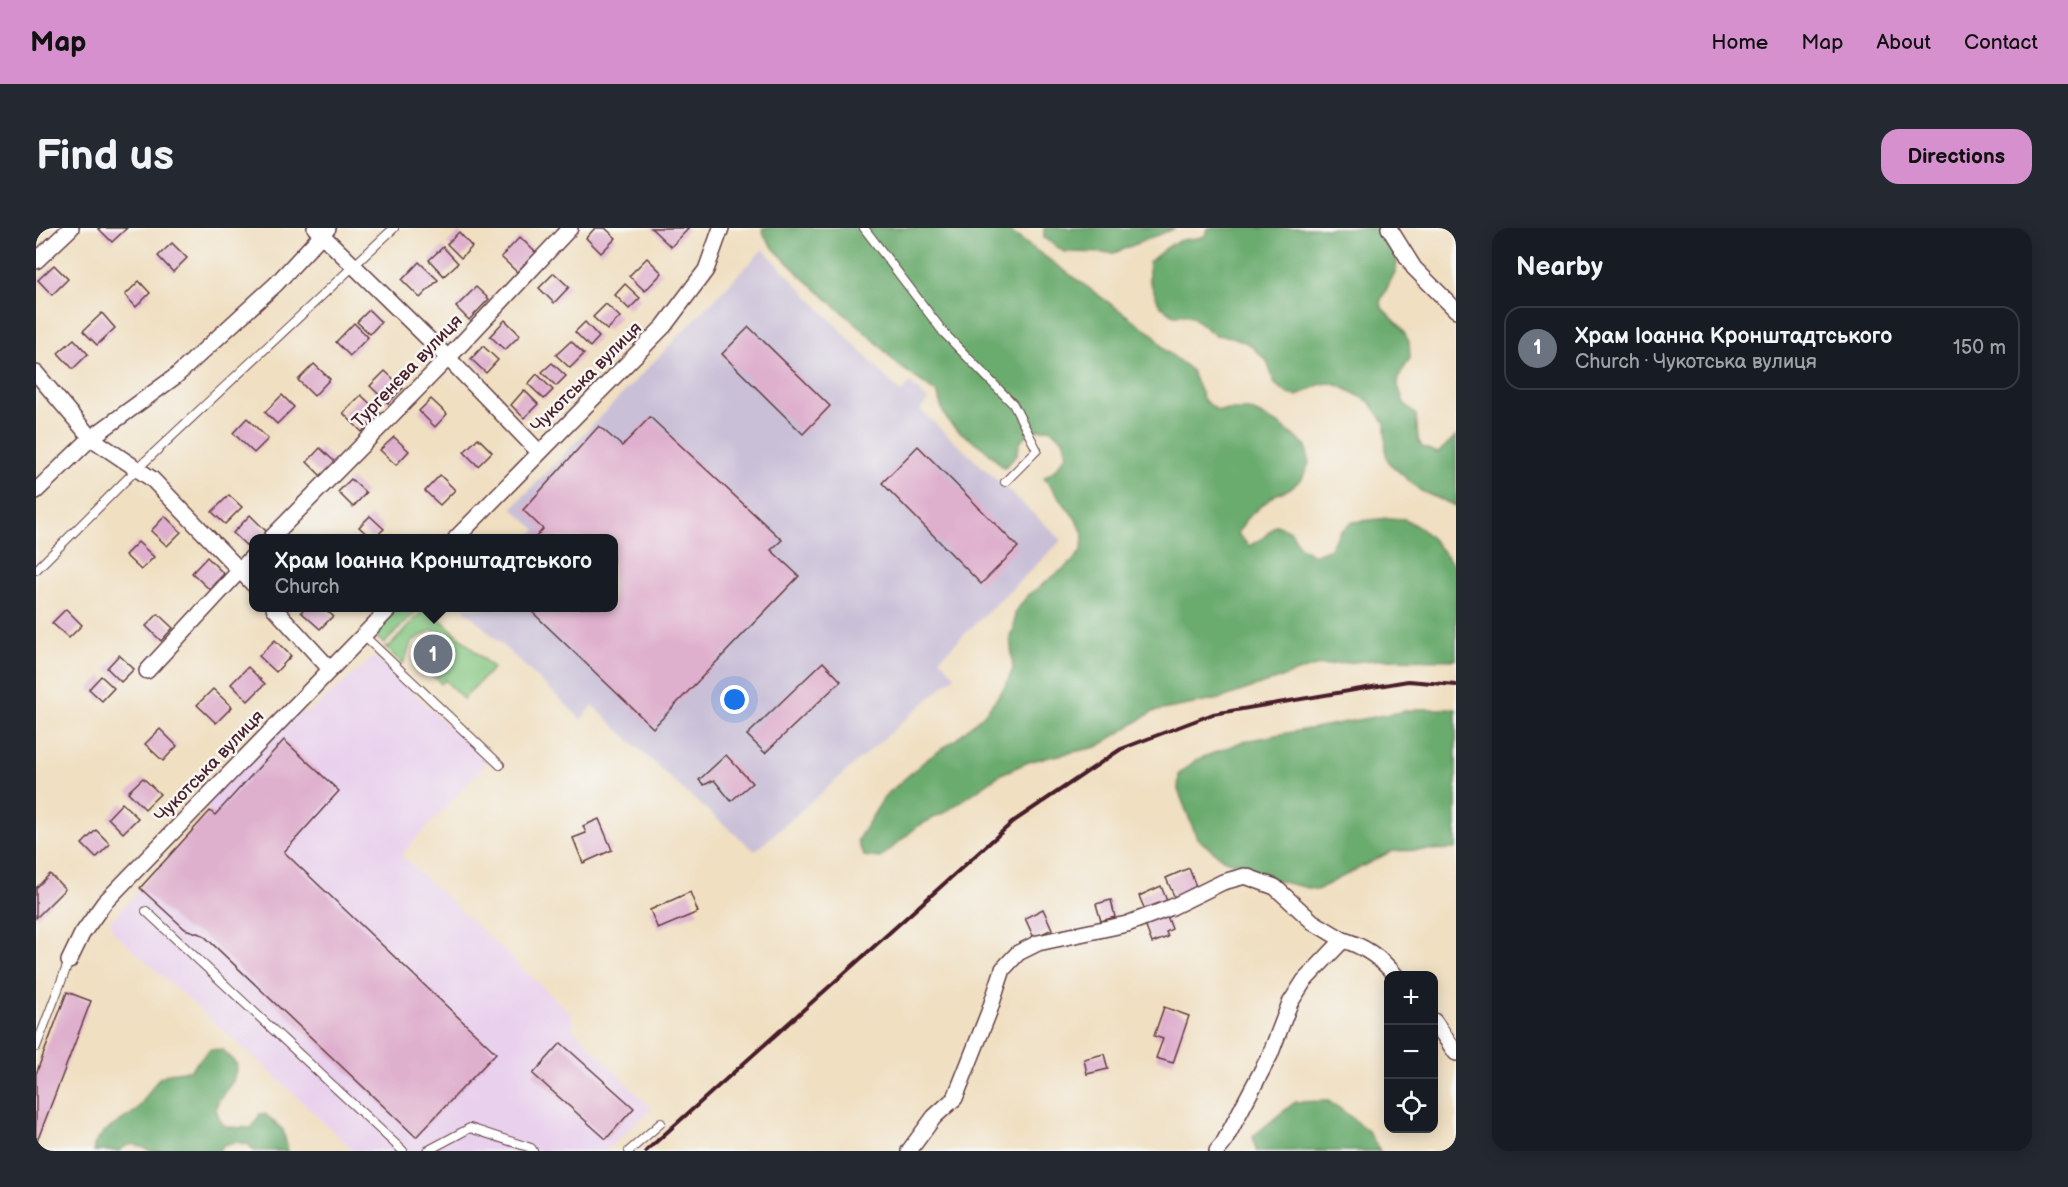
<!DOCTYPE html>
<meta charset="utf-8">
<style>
body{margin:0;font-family:"Balsamiq Sans",sans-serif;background:#242831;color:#f1f3f6}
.controls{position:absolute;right:18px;bottom:18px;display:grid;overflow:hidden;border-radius:12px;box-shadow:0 3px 15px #0003}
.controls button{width:54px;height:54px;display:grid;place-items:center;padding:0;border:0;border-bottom:2px solid #363941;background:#171b24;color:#f1f3f6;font:30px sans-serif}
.you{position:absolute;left:699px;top:472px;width:21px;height:21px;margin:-15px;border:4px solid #fff;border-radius:50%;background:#1a73e8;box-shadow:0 0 0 9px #1a73e833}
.badge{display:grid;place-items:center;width:39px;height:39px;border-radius:50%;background:#d690ce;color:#fff;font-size:20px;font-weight:700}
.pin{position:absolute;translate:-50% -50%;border:3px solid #fff;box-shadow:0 2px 6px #0006}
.popup{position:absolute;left:213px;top:306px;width:369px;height:78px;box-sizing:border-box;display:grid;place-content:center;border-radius:12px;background:#171b24;filter:drop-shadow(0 2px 4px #0005);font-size:20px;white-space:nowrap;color:#9ea1a6}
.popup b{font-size:22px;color:#f1f3f6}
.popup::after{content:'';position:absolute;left:50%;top:100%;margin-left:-12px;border:12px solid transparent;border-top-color:#171b24}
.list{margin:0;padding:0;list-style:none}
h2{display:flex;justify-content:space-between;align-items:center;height:78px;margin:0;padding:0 24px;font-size:26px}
h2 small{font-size:20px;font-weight:400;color:#9ea1a6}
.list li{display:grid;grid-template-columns:39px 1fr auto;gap:18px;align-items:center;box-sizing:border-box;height:84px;margin:0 12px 12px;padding:0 12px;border:2px solid #363941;border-radius:18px}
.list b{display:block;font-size:22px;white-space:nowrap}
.list p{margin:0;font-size:20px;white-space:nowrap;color:#9ea1a6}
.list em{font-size:20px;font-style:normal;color:#9ea1a6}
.icon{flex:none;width:33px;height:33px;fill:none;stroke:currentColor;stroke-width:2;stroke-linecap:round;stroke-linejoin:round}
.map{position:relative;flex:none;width:1420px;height:923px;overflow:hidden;border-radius:18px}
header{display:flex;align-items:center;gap:36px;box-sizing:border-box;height:84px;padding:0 30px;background:#d690ce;color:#111}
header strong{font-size:28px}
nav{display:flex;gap:33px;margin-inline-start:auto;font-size:21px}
.intro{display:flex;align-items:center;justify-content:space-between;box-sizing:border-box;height:144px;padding:0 36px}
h1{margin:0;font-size:42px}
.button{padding:15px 27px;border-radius:18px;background:#d690ce;color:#111;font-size:21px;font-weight:700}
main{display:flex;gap:36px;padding:0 36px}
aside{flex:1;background:#171b24;border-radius:18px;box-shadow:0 3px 15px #0003}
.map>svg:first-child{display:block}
</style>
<header>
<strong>Map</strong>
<nav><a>Home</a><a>Map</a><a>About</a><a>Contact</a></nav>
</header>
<div class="intro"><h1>Find us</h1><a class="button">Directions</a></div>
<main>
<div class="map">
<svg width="1420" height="923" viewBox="0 0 1420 923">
<rect width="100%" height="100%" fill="#f6f6f2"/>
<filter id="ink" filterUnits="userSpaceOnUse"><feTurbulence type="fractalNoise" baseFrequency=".0167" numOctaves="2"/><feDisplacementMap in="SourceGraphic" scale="12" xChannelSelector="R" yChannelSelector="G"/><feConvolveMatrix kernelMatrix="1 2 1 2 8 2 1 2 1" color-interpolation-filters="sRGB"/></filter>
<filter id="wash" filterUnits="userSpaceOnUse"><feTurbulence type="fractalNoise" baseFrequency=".008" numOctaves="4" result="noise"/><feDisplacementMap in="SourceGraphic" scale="24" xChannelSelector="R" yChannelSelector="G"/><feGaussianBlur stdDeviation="1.35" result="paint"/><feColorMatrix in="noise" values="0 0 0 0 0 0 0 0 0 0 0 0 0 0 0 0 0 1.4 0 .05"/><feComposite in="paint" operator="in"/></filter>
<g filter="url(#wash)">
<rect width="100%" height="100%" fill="#f0dfc1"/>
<!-- built -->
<polygon fill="#e9d1ed" points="339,428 451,535 365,627 534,785 538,795 536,800 616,881 570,923 318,923 243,852 77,704 75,693 174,583 167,577 260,485 273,484"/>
<!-- industrial -->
<polygon fill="#c9bfd7" points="727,21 865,165 874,155 892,172 884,182 1026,312 904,430 919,448 719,623 645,560 557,478 545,491 427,380 577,380 577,310 492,310 500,302 476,280"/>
<!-- green -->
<g fill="#83c680" stroke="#667256" stroke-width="1.5">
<polygon points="358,380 383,380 348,416 336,405"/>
<polygon points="389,380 392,380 457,440 427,471 409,452 405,456 400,450 393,447 392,444 402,447 416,436 421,422 411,407 396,402 376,413 367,436 349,419 354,418"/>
</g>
<!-- forest -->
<g fill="#6aab6e" stroke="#5a654c" stroke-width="1.5">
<path d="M726,0h243l149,107 11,15 26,20 13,30 13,10h33l30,15 26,21 3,17 -7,16 -13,10 -14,6 -14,11 -15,13 -8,15 11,12 14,-8 13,-13 15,6 8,15 14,9 16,-6 11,-17 13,-10 35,-4 17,1 15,9 12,11 24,28v93l-73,-1 -68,7 -96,33 -67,13 -55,35 -66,14 -30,13 -54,37 -29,15 -38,32 -16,-2 -7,-15 28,-45 41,-36 29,-20 29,-26 12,-15 10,-14 7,-16 -3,-34 4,-6 1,-16 12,-17 44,-33 11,-13 1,-17 -8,-15 -31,-40 13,-10 10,-14 -4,-15 -13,-10 -16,1 -13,10 -5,15 -12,13c-8,-8 -16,-17 -25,-23 -25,-18 -34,-18 -41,-51l-40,-29 -23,-24 -76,-67 -24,-24 -10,-13z"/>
<polygon points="1008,0 1139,0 1078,25 1028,24 1008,9"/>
<path d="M1172,0h171l9,10 9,24 -1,8 -15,30 1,8 19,19 8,15 1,16 -11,19 -1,9 6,17 12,12 2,24 4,8 16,6 18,-17v70l-35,-15 -32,-28 -3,-8 -1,-32 -15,-21 -30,-16 -10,-3 -9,1 -24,12 -9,-2 -13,-10 -8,-23 -18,-17 -16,-7 -18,-2 -25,-20h-16l-14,-9 -11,-27v-17c10,-8 21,-19 33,-22 9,-2 16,0 24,-5z"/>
<polygon points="1381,481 1420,481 1420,621 1356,623 1281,662 1233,651 1187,631 1161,610 1142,562 1143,546 1160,532 1208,513"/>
<polygon points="174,821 187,822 201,837 197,853 182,873 180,882 185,894 191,899 216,900 224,886 229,886 247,902 252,923 218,923 212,916 199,914 187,917 183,923 115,923 98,916 90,918 83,923 58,923 58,917 68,904 101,882 122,851 133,845 154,842"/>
<polygon points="1292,873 1306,882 1332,903 1344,923 1220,923 1217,908 1259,874"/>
</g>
<g id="blocks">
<!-- building -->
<g fill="#dfb0ce">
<polygon points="62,0 91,0 76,14"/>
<polygon points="559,0 569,0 580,10 565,25 550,10"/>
<polygon points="615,0 653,0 635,19"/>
<polygon points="423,4 436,19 425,30 411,16"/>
<polygon points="484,9 500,25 481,44 465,29"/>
<polygon points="136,15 151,30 137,44 122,28"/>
<polygon points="407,19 422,35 408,48 393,32"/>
<polygon points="611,30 626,45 609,63 593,48"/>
<polygon points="383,34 402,52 384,70 366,52"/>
<polygon points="18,37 32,51 16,67 2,52"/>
<polygon points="518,45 533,59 518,75 503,60"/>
<polygon points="103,53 114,65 100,79 89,67"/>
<polygon points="589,56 604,70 593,81 579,67"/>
<polygon points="440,59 453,71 433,92 420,79"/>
<polygon points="570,76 584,89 571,102 557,89"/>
<polygon points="333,82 345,94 334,106 321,94"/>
<polygon points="66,85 79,100 61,117 47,103"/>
<polygon points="469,92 484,107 469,122 454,108"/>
<polygon points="549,94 563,109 554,119 539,104"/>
<polygon points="318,95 332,109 314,128 300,114"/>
<polygon points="713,99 794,178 767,206 686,126"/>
<polygon points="38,111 52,126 37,141 22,125"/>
<polygon points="535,113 548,126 534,140 520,127"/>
<polygon points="447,118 462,132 450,145 435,131"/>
<polygon points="516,135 530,148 520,158 506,144"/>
<polygon points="278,136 294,151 278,168 262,152"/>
<polygon points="349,143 367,160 352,175 334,158"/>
<polygon points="501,146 517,162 508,171 492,156"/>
<polygon points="488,162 502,176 488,190 475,177"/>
<polygon points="246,167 258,179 241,196 229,184"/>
<polygon points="325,167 344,185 326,204 307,185"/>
<polygon points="395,171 411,186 399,199 383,183"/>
<polygon points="614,189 746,312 735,322 763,348 617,500 492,380 577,380 577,310 499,310 507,301 487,282 563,198 586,218"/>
<polygon points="211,190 232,211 218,225 197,205"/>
<polygon points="358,209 373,223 360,237 344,222"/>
<polygon points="442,210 456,224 442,238 428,224"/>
<polygon points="882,218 982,319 945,356 846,255"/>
<polygon points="284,220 299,234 285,248 271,234"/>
<polygon points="404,247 419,262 404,277 389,263"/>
<polygon points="315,251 330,265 317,279 302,264"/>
<polygon points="193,267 206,279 189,296 176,284"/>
<polygon points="214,287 231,304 224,310 217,310 217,318 214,321 197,305"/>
<polygon points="129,288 145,304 131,318 115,303"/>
<polygon points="334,288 348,301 338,310 335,310 323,299"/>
<polygon points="102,314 118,329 105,342 89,327"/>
<polygon points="171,329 188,346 173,361 156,345"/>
<polygon points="269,380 288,380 297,388 284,401 265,384"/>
<polygon points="30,381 46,397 33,410 16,395"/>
<polygon points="122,386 137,400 125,413 110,398"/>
<polygon points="239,412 255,428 240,444 223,428"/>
<polygon points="397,412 402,413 408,420 407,430 400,436 391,435 384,438 380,430 385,427 386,419 389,415"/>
<polygon points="83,427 98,441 85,454 71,440"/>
<polygon points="787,434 805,453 729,525 711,507"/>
<polygon points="212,439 229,456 212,473 195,456"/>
<polygon points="65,448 78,460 66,473 53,461"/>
<polygon points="177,461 196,479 180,495 161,477"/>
<polygon points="124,501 141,518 127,533 109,516"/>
<polygon points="248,512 303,563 248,624 460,825 380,909 167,707 149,701 104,660 174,583 179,587"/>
<polygon points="690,527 716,555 695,573 678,552 668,557 663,552"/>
<polygon points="107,550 124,566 109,581 92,564"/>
<polygon points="86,575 102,590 87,605 72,590"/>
<polygon points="563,591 576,622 547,635 537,610 550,605 547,598"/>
<polygon points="60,602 74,616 60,630 46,616"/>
<polygon points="1153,640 1161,661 1139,670 1130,650"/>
<polygon points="14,646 29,661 0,690 0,660"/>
<polygon points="1125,658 1131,673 1109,682 1103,668"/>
<polygon points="654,664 662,684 622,701 614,682"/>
<polygon points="1075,672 1079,689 1065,693 1060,676"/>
<polygon points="1007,681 1016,701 998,710 989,690"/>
<polygon points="1130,685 1136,701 1130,704 1132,709 1116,715 1108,694"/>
<polygon points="31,764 55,773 0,916 0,846"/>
<polygon points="1128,779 1153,788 1137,835 1120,830 1127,811 1118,808"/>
<polygon points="525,815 598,880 570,911 497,846"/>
<polygon points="1068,826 1072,841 1051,846 1048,831"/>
</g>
</g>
</g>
<g filter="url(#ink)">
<use href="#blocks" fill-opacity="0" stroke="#633c42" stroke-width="1.5"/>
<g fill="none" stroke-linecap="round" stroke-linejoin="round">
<defs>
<g id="lane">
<polyline points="828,0 908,105 977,176 1001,222 969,254"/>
<polyline points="0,342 101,241 358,0"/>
<polyline points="327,407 464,537"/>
<polyline points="110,683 367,923"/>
<polyline points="0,819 33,733"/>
<polyline points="391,923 434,900 495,920 497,923"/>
<polyline points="593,923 625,895"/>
</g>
<g id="street">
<polyline points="279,0 412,130 503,224"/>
<polyline points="1353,0 1378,40 1420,82"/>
<polyline points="0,33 35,0"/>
<polyline points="0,145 55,210 116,251 217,356"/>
<polyline points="0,263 55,210 140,148 240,56 292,0"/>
<polyline points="235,310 412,130 534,0"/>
<polyline points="420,310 628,98 670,42 685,0"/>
<polyline points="238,380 294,441"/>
<polyline points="111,443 217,328"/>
<polyline points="33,733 46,706 68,675 354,380"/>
<polyline points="1398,793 1420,825"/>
<polyline points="873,923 898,889 919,870 953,784 967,741 982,725 1002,715 1091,696 1136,679 1187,654 1209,648 1239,659 1277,694 1307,712"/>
<path d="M1181,923l6,-7 47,-89 20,-52 14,-22 39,-41c21,6 39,19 53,36"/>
</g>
</defs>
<!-- lane casing -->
<use href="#lane" stroke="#633c42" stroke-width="10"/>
<!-- street casing -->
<use href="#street" stroke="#633c42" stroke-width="18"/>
<!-- lane -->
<use href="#lane" stroke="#fff" stroke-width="8"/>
<!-- street -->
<use href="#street" stroke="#fff" stroke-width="15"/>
<!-- rail -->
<polyline stroke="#4a1f2b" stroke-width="4" points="610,923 978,593 1085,521 1177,486 1372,453 1420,457"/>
</g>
</g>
<g text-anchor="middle" stroke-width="5" stroke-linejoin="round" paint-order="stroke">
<!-- street labels -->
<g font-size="18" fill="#4a1f2b" stroke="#f6f6f2">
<text transform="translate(371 143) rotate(-46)" y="6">Тургенєва вулиця</text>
<text transform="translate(550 149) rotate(-45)" y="6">Чукотська вулиця</text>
<text transform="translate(173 538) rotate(-46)" y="6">Чукотська вулиця</text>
</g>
</g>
</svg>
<div class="controls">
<button>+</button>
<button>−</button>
<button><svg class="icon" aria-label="locate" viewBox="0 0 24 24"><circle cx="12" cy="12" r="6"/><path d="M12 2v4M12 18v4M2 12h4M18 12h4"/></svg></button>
</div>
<div class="you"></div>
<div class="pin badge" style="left:397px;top:426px;background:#6b7280">1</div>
<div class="popup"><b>Храм Іоанна Кронштадтського</b>Church</div>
</div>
<aside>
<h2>Nearby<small></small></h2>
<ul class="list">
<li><span class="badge" style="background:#6b7280">1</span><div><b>Храм Іоанна Кронштадтського</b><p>Church · Чукотська вулиця</p></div><em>150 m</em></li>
</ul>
</aside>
</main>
